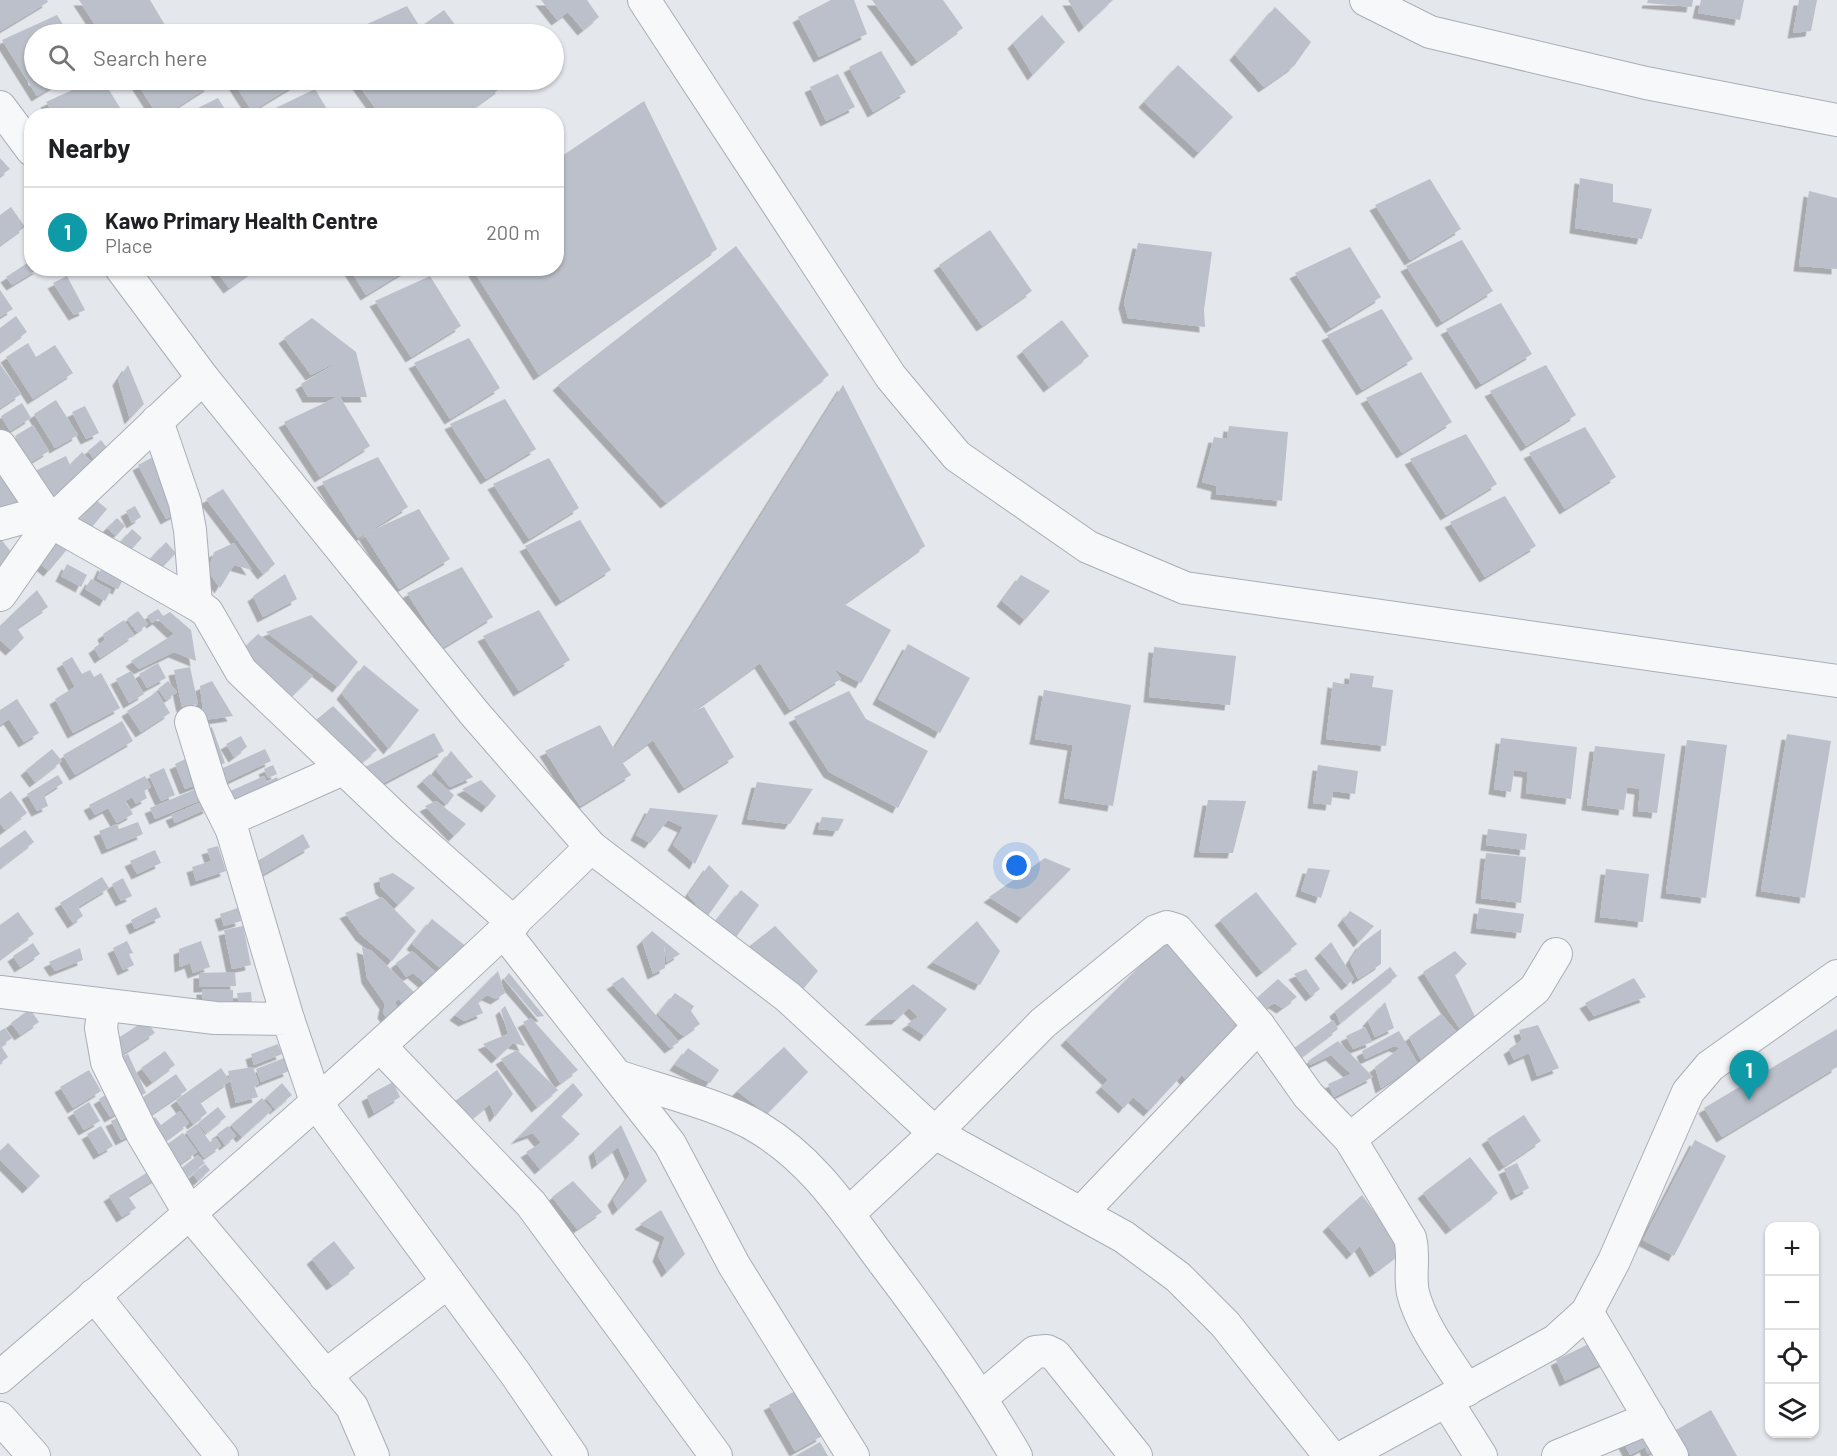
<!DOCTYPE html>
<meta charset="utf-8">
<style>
body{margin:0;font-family:Barlow,sans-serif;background:#f2f2f2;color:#202124}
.controls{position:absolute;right:18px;bottom:18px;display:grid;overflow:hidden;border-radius:12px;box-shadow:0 2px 4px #0004}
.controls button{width:54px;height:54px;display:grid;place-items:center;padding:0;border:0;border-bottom:2px solid #e0e0e0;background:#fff;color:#202124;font:30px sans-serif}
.you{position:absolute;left:1017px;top:866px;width:21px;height:21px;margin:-15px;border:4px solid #fff;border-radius:50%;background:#1a73e8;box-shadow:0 0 0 9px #1a73e833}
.badge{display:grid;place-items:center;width:39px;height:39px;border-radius:50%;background:#d1495b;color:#fff;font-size:20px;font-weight:700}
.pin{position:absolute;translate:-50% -50px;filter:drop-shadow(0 2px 3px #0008)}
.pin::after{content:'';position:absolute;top:32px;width:21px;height:18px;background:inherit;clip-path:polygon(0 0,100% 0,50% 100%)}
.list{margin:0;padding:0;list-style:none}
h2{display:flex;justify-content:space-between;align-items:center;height:78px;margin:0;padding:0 24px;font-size:26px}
h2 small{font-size:20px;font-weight:400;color:#757577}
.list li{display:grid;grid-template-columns:39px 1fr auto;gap:18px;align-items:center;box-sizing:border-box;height:90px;padding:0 24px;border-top:2px solid #e0e0e0}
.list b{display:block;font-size:22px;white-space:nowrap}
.list p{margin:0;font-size:20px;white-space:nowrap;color:#757577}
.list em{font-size:20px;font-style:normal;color:#757577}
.icon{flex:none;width:33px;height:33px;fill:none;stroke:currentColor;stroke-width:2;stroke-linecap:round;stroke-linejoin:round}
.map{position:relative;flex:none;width:1837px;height:1456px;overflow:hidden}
.search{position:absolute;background:#fff;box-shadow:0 2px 4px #0004;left:24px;top:24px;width:540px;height:66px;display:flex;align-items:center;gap:15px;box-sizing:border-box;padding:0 21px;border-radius:33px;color:#757577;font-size:22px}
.panel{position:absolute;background:#fff;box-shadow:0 2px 4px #0004;left:24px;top:108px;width:540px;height:168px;border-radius:24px}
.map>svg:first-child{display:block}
</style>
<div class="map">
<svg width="1837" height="1456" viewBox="0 0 1837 1456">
<defs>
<filter id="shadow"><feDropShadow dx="-5.5" dy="5.5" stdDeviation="0" flood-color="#0004"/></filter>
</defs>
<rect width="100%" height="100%" fill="#e4e7ec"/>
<!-- building -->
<g fill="#bbc0ca" filter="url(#shadow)">
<polygon points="0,0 47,0 48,2 0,31"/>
<polygon points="79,0 150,0 165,25 149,34 101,34"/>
<polygon points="541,0 587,0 599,17 583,30 568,12 557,20"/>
<polygon points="831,0 854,0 867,34 819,57 798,17"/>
<polygon points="872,0 943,0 963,28 917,61"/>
<polygon points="1068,0 1113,0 1084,27"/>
<polygon points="1648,0 1693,0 1692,7 1647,3"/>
<polygon points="1701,0 1744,0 1740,20 1698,13"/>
<polygon points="1799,0 1817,0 1811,31 1793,33"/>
<polygon points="407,6 420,27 444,10 462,34 354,34 352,31"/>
<polygon points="1275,7 1311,42 1294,66 1264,87 1235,55"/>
<polygon points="57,15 69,34 34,34 34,80 63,80 37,96 2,40"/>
<polygon points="1042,15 1065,42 1033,75 1013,43"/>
<polygon points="881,51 906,92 873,112 849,67"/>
<polygon points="1178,65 1233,117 1199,153 1144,102"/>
<polygon points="838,74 855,107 826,121 810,87"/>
<polygon points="94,80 103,80 125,116 55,116 46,102"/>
<polygon points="135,80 206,80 210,86 163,116 158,116"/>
<polygon points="232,80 303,80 252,111"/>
<polygon points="355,80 494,80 501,88 476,106 482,116 381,116"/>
<polygon points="315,89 331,116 259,116"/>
<polygon points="218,98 229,116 182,116"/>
<polygon points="644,101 717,249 539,375 472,268 556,268 556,160"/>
<polygon points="0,158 10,169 0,176"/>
<polygon points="1580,178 1613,184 1613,202 1652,209 1642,239 1575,228"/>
<polygon points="1430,179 1461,229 1410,260 1375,205"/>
<polygon points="1809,191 1837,198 1837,269 1799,266"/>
<polygon points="11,207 25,227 0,245 0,215"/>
<polygon points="990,230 1032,291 982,326 939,265"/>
<polygon points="1462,240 1493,291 1442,322 1406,266"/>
<polygon points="1138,243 1212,252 1204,310 1205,327 1128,318 1124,303"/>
<polygon points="736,246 829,375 666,503 558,385"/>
<polygon points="1350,247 1381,297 1331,328 1295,273"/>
<polygon points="32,260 32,268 40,268 12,285 6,277"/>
<polygon points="214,268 257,268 229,288"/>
<polygon points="349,268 410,268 366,295"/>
<polygon points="67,276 85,310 74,315 53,283"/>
<polygon points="430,276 461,326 411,357 375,301"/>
<polygon points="0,290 13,309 0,317"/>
<polygon points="1501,303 1532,354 1481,384 1446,329"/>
<polygon points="1382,309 1413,359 1362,390 1327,335"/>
<polygon points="16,316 27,332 0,352 0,328"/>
<polygon points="312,318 356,352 367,397 340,397 370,446 320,477 284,422 337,397 308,397 301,384 347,357 311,375 284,338"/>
<polygon points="1062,320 1089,356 1049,387 1022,351"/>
<polygon points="469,338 500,388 450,419 414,363"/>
<polygon points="28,343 36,357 55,345 73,373 33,399 6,357"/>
<polygon points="0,364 21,394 0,408"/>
<polygon points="128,365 144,404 130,419 118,380"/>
<polygon points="1546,365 1576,415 1526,446 1490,391"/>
<polygon points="1421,372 1452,422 1402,453 1366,398"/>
<polygon points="843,385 925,546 844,604 891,630 861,683 834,669 841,679 790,710 760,663 692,712 704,707 734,757 684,788 653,740 622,762 631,775 580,806 545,751 600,725 614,749"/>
<polygon points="505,399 536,449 486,479 450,424"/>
<polygon points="56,400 78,435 55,448 34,414"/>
<polygon points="22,403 31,418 10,431 1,416"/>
<polygon points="85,406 99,433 86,439 72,412"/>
<polygon points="33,425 49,451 31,462 15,436"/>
<polygon points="1229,426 1288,432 1282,501 1216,494 1217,486 1202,482 1214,437 1227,439"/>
<polygon points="1585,427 1616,477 1565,509 1529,453"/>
<polygon points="1466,434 1497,484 1446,515 1410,459"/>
<polygon points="101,440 111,453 97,463 88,451"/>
<polygon points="82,452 93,463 51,505 35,471 66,456 70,465"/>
<polygon points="0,455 28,497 0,516"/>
<polygon points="153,457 181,511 166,519 138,465"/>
<polygon points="378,457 408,507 358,538 322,482"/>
<polygon points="549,458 579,508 529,539 493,484"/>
<polygon points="223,489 275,564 263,574 206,499"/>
<polygon points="1505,496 1536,546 1485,577 1450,522"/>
<polygon points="96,500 107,509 87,533 76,525"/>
<polygon points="135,506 141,517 132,523 126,511"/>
<polygon points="419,509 450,559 399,589 364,534"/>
<polygon points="117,518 125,526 116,536 107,528"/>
<polygon points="580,520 611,570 561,601 525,546"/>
<polygon points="132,529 142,538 125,556 116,548"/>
<polygon points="0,538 20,563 0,578"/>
<polygon points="59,538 69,547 49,571 38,562"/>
<polygon points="166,542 176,553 158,572 148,561"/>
<polygon points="234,543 252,570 234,565 220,588 208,571 214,552"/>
<polygon points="67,564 87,575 81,587 61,576"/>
<polygon points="103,565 125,576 118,589 97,578"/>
<polygon points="462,567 493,617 442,648 407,593"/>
<polygon points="285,574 297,599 263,617 253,596"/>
<polygon points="1021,575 1050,591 1025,620 1002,601"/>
<polygon points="91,579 111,590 105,601 85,589"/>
<polygon points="37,590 48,607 17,628 24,638 11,650 0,640 0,626"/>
<polygon points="158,609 163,616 170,612 191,630 196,661 174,652 139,669 131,661 174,634 158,619 152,623 147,616"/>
<polygon points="539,610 570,660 519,691 483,636"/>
<polygon points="138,611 148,624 137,632 127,619"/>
<polygon points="311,615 358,662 338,687 266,632"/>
<polygon points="124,620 134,635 100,658 94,648 105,640 103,634"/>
<polygon points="258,634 313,676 284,704 238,654"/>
<polygon points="908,644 970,678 940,733 878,699"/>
<polygon points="1154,647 1236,656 1230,705 1149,697"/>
<polygon points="72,657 82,674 90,670 94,677 101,673 120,708 73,733 55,699 75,687 62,663"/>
<polygon points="158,663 166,678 147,688 139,674"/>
<polygon points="364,665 419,710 389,749 342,694"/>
<polygon points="190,667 198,704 182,707 174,670"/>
<polygon points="131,671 144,694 129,703 116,679"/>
<polygon points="1350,673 1374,676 1372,687 1393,690 1386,746 1326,739 1333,682 1349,685"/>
<polygon points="168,681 177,692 166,700 158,689"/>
<polygon points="212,681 233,716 204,720 200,686"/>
<polygon points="1044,690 1131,705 1113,806 1064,798 1073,745 1035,739"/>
<polygon points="849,691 866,719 928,751 898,808 829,772 794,717"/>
<polygon points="157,692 170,713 141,732 127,711"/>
<polygon points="17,699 39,733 24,742 9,719 0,725 0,710"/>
<polygon points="333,706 377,750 357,766 310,725"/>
<polygon points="122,721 133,741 75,775 63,755"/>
<polygon points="212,727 225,763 211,768 197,736"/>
<polygon points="434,733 444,751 374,788 363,768"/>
<polygon points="1787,734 1831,741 1805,898 1761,891"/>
<polygon points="241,736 247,747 234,757 226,744"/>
<polygon points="1501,738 1577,747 1571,799 1526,793 1528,772 1514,770 1511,792 1494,789"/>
<polygon points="1687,740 1727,745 1706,898 1666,893"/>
<polygon points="1595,746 1665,754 1657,813 1638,811 1640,789 1627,787 1624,810 1587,805"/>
<polygon points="52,749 62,761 35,782 26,770"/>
<polygon points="265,749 271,761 220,785 214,772"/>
<polygon points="451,751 473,777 450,787 436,770"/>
<polygon points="190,757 201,783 185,789 175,764"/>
<polygon points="273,765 277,774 268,778 264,769"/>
<polygon points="1318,765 1358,771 1355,794 1333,791 1331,805 1313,803"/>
<polygon points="164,768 175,795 161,801 149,775"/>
<polygon points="430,774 454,795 447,805 422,781"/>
<polygon points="58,775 63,783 44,795 48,806 37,811 27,794"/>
<polygon points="145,776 151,787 144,791 147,798 136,804 132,797 125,801 133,814 117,823 108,808 95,815 89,805"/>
<polygon points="264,776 267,782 277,777 281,787 226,812 219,796"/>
<polygon points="481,780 496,796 487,807 462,789"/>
<polygon points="757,782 813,789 790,824 747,819"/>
<polygon points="201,787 206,798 155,819 150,808"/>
<polygon points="11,791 27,813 5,830 0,823 0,799"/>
<polygon points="206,800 209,808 175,823 171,815"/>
<polygon points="1208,800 1246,801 1233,853 1199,852"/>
<polygon points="436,801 466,824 454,836 425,806"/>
<polygon points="650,808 718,815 695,864 673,845 683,827 668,820 650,843 636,835"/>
<polygon points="822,817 844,819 838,831 818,829"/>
<polygon points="138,822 143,834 107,849 99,831 117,824 119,829"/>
<polygon points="1488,829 1527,834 1525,850 1486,845"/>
<polygon points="25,830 34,842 0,868 0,848"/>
<polygon points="303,834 310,847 253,880 249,866"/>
<polygon points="218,846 226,871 196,881 192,867 211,861 207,849"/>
<polygon points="155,850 161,863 137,874 130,861"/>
<polygon points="1486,853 1526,857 1521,903 1481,898"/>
<polygon points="1045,858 1071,869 1022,918 989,897"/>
<polygon points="709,865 729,886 707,917 688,895"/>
<polygon points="1308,868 1330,870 1321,898 1301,891"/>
<polygon points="1606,869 1649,874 1643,922 1600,917"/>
<polygon points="393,873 415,888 398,905 381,888 379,878"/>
<polygon points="102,877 109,888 78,907 83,916 73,923 60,903"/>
<polygon points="123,878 132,896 121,901 112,884"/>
<polygon points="741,890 759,905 732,943 713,925"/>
<polygon points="1256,892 1297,944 1262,972 1220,920"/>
<polygon points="382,897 416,931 392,961 361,935 345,913"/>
<polygon points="156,907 161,917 135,929 131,920"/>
<polygon points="238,908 241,921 224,926 220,914"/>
<polygon points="1479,908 1524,914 1521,933 1476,928"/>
<polygon points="1350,911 1374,926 1359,942 1343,920"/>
<polygon points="18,912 34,934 0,959 0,925"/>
<polygon points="432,919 472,951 446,973 412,944"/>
<polygon points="977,921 1000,951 980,985 932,962"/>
<polygon points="243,926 251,965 232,969 224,930"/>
<polygon points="775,926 818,971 795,999 743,951"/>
<polygon points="1381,929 1381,964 1358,979 1350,961 1361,944"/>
<polygon points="652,931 680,954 667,962 664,946 665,968 653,974 642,941"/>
<polygon points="1169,937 1251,1021 1190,1085 1182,1075 1149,1111 1133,1097 1124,1108 1101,1087 1108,1080 1066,1040"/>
<polygon points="127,941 133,953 129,954 134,965 123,970 113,948"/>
<polygon points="201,941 210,967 193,973 190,963 180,967 179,949"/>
<polygon points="1331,942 1354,979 1347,985 1320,953"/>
<polygon points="33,943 40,954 20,967 13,956"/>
<polygon points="362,947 372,951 418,996 406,1010 399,999 395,1002 401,1015 392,1025 383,1013 385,1004 367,978"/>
<polygon points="80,948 83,960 55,971 49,962"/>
<polygon points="412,951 440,976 426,984 413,973 406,977 396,963"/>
<polygon points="1455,951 1467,964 1455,975 1480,1027 1465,1037 1423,972"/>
<polygon points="1390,967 1397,976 1340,1023 1335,1011"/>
<polygon points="1306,969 1320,989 1311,996 1294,974"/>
<polygon points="498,971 505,993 496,999 487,995 478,1002 483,1013 464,1021 455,1015"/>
<polygon points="235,972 236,986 199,987 199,973"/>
<polygon points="509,973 544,1016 537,1017 504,979"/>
<polygon points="623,977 679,1042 670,1048 612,984"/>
<polygon points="1634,978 1646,997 1594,1016 1585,1003"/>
<polygon points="1278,979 1297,997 1282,1008 1274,1003 1255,1016 1248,1006"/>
<polygon points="913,984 947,1009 925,1036 907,1024 918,1017 909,1008 897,1019 870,1020"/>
<polygon points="202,989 233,990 233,1004 202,1003"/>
<polygon points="251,992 252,1005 239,1006 237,993"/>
<polygon points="675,993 694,1006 691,1011 700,1024 683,1036 658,1014"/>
<polygon points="1385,1002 1394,1028 1375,1037 1368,1021"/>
<polygon points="505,1006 525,1046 513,1043 497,1058 483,1044 508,1034 501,1010"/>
<polygon points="30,1009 39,1022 20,1035 11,1023"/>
<polygon points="1441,1014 1460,1036 1421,1060 1409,1037"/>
<polygon points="531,1018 578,1070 560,1083 523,1022"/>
<polygon points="146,1020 155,1033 115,1059 106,1046"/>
<polygon points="1333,1020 1338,1029 1293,1063 1290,1051"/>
<polygon points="1538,1025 1559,1068 1537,1076 1529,1053 1514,1060 1509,1049 1522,1040 1519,1030"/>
<polygon points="1365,1027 1372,1042 1353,1049 1346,1036"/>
<polygon points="5,1028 12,1038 1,1046 8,1057 0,1063 0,1031"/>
<polygon points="1837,1029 1837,1067 1722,1137 1704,1108"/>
<polygon points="1399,1031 1418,1064 1381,1088 1375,1067 1400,1048 1394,1046 1365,1059 1362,1051"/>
<polygon points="1338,1041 1373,1077 1334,1097 1328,1084 1351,1074 1331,1055 1310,1065 1308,1061"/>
<polygon points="278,1044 282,1054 254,1065 251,1054"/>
<polygon points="784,1047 808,1072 767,1114 737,1091"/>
<polygon points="688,1048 719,1070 710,1083 675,1065"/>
<polygon points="517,1050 558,1090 537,1107 501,1059"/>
<polygon points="165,1051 175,1065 152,1082 141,1068"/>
<polygon points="128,1054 146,1093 131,1100 112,1061"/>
<polygon points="284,1058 289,1071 261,1082 256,1069"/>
<polygon points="253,1067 259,1084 254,1086 258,1097 236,1103 228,1071"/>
<polygon points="221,1068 230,1081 200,1102 207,1113 193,1124 176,1100"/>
<polygon points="89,1070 101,1091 73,1108 60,1087"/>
<polygon points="497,1070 513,1094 495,1117 490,1104 466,1123 451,1104"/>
<polygon points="176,1074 187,1090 143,1120 132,1105"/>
<polygon points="393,1082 400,1097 374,1113 367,1096"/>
<polygon points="282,1083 292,1095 275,1109 266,1098"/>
<polygon points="573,1083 583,1095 561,1116 580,1134 540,1169 526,1152 541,1143 533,1133 516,1139"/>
<polygon points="112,1091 122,1110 110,1117 99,1099"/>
<polygon points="262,1098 272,1110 242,1137 231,1125"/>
<polygon points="89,1102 100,1121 84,1130 73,1112"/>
<polygon points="218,1107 226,1117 206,1133 198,1123"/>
<polygon points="180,1111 189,1123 157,1147 142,1127 155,1117 161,1125"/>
<polygon points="126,1114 136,1132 121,1140 111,1121"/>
<polygon points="1524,1115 1541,1141 1504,1166 1487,1139"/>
<polygon points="197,1124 210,1142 216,1138 221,1146 204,1158 186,1132"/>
<polygon points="621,1125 647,1181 618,1210 613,1200 630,1174 618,1147 597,1164 594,1151"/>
<polygon points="101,1126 113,1146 99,1154 87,1134"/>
<polygon points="228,1126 236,1136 225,1145 217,1134"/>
<polygon points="183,1133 197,1152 180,1164 166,1145"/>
<polygon points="1695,1140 1726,1156 1674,1256 1643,1240"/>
<polygon points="8,1143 40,1176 28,1188 0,1160 0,1151"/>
<polygon points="198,1155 205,1163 181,1182 174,1174"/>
<polygon points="1470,1157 1498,1193 1451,1229 1423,1193"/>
<polygon points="1517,1163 1529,1188 1516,1195 1504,1169"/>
<polygon points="205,1164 210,1170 198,1181 193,1174"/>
<polygon points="153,1169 158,1177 128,1196 136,1208 122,1217 109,1196"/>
<polygon points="573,1181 602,1212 577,1229 552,1197"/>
<polygon points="1362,1195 1403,1251 1375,1272 1360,1246 1352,1254 1328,1226"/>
<polygon points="661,1210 685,1254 667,1272 658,1256 665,1237 640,1224"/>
<polygon points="334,1241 355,1268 332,1285 312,1259"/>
<polygon points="1599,1339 1609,1360 1565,1381 1556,1360"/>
<polygon points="797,1390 822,1436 795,1451 769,1405"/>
<polygon points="1711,1410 1737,1456 1691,1456 1676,1430"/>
<polygon points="1648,1425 1659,1448 1648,1454 1645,1447 1630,1455 1622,1439"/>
<polygon points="820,1442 828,1456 795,1456"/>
</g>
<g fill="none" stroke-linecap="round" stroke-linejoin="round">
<defs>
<g id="minor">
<polyline points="644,0 891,377 957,456 1088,547 1185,588 1837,681"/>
<polyline points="1366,0 1430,32 1646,83 1837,120"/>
<polyline points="0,107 32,150"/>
<polyline points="121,268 203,378 475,714 591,847 788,997 935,1133 1124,1237 1178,1277 1225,1324 1330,1456"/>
<polyline points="157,421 185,503 190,530 196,604"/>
<polyline points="0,446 51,522 199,606 207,612 241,671 403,825 514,923"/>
<polyline points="0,524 44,512"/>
<polyline points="0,595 51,522 203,378"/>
<polyline points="191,722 212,790 232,830"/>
<polyline points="504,932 670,1144 734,1265 853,1456"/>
<polyline points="0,992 215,1018 288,1019 317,1104 515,1373 572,1456"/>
<polyline points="104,1005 101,1028 107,1062 142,1133 190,1214 352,1407 373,1456"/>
<polyline points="288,1019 232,830 233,818 343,769"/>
<polyline points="380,1046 531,1204 716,1456"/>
<path d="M617,1076c41,14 107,30 142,52 56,34 87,84 126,136 47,62 92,125 131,192"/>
<polyline points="1350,1139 1535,989 1556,954"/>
<polyline points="1081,1213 1259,1026"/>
<path d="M848,1214l87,-81 108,-110 113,-92 11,-4 10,3 82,96 49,69 42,44 60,99c5,18 -1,37 3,55 9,35 35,67 54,97"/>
<polyline points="94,1295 222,1456"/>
<polyline points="1587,1312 1672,1456"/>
<polyline points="325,1376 448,1282"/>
<path d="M0,1377c201,-173 402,-344 591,-530"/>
<polyline points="981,1398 1035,1352 1047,1351 1055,1355 1136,1456"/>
<polyline points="1447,1402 1481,1456"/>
<polyline points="0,1418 34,1456"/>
<polyline points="1345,1456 1555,1341 1587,1312 1614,1261 1688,1092 1710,1066 1837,976"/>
<polyline points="1558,1456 1650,1418"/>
</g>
</defs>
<!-- minor casing -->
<use href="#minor" stroke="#a9aeb7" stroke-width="34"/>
<!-- minor -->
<use href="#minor" stroke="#f7f8fa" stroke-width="32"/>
</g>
</svg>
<div class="controls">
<button>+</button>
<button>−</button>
<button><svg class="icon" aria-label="locate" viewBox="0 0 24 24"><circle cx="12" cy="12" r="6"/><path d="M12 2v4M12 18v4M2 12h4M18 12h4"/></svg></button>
<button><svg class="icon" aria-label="layers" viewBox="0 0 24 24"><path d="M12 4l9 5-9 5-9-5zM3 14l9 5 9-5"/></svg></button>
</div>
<div class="you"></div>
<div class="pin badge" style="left:1749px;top:1100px;background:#0f9aa8">1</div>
<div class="search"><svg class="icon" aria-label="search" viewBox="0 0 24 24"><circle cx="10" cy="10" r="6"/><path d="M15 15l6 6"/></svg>Search here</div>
<section class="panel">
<h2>Nearby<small></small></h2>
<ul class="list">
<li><span class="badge" style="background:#0f9aa8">1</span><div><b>Kawo Primary Health Centre</b><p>Place</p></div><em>200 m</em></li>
</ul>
</section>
</div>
